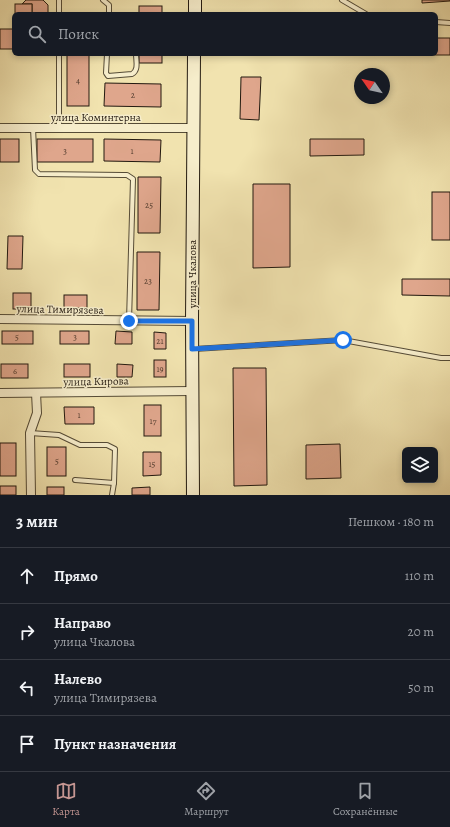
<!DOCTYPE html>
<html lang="ru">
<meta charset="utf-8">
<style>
body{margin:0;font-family:Alegreya,serif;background:#242831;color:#f1f3f6}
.controls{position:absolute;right:12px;bottom:12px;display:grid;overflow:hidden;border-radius:6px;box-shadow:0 2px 6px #0003}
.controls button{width:36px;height:36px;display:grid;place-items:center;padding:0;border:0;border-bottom:1px solid #363941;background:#171b24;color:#f1f3f6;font:20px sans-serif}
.compass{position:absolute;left:354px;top:68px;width:36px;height:36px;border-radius:50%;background:#171b24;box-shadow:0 2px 6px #0003;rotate:304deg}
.stop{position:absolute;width:12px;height:12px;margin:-9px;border:3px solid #1a73e8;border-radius:50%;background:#fff}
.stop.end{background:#1a73e8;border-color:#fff;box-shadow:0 1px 4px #0008}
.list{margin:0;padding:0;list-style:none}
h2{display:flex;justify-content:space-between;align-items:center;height:52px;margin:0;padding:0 16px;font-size:17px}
h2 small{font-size:13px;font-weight:400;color:#9ea1a6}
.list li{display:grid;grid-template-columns:26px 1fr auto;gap:12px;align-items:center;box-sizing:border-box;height:56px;padding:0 16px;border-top:1px solid #363941}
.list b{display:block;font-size:15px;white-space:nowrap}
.list p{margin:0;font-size:13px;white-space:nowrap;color:#9ea1a6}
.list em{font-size:13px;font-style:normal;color:#9ea1a6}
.icon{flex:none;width:22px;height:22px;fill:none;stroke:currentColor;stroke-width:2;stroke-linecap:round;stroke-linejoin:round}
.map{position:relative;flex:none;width:450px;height:495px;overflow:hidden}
.search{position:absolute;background:#171b24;box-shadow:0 2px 6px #0003;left:12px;right:12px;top:12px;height:44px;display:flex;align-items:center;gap:10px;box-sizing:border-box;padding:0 14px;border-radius:6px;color:#9ea1a6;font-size:15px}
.sheet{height:276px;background:#171b24}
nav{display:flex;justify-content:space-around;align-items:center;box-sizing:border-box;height:56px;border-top:1px solid #363941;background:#171b24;font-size:11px;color:#9ea1a6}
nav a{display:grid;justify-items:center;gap:2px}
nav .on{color:#c59692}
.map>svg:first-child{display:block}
</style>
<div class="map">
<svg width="450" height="495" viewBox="0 0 450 495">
<rect width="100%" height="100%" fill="#f1e3af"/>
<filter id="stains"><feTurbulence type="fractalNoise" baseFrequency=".005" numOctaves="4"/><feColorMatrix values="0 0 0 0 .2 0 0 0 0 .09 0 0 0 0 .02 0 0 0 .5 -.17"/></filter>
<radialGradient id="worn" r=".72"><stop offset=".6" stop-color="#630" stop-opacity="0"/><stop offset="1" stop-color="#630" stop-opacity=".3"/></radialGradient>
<!-- building -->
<g fill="#dfa68c" stroke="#22190f">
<polygon points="26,0 43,0 48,5 48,14 32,14 32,4 22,4"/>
<polygon points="422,0 450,0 450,1 422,3"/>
<rect x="15" y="4" width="17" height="10"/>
<rect x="139" y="6" width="23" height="8"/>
<rect x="0" y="29" width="14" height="20"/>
<polygon points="436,38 450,38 450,55 400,55 400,54 436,54"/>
<rect x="67" y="54" width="22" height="52"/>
<rect x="139" y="54" width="23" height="9"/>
<polygon points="241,77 261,77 259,120 240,119"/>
<polygon points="105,83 161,84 161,107 104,106"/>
<rect x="0" y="139" width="19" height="23"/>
<rect x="37" y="139" width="56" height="23"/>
<polygon points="104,139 161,140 160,162 104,161"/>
<polygon points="310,139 364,139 364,155 310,156"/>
<polygon points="138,177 161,177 160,233 138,233"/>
<polygon points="253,184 290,184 290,267 253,268"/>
<rect x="432" y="192" width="18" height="48"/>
<polygon points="8,236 23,236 22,269 7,269"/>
<polygon points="137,252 160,252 159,310 137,310"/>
<polygon points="402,279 450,279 450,296 402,295"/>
<rect x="13" y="293" width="18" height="16"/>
<rect x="64" y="295" width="23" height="13"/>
<rect x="2" y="331" width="31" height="13"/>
<rect x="60" y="331" width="29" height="13"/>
<polygon points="116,331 132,332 132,344 115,344"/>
<polygon points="154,332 166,333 166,349 154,349"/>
<rect x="154" y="360" width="12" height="17"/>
<rect x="1" y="364" width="27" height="14"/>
<rect x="64" y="364" width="26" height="13"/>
<polygon points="117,364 133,365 132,377 117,377"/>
<polygon points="233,368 266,368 267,485 234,486"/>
<rect x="144" y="405" width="17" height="31"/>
<polygon points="64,407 94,407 94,424 65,424"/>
<rect x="0" y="443" width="16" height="33"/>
<polygon points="340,444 341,478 306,479 306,445"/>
<rect x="47" y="447" width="19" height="29"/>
<polygon points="143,452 161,452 161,475 143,476"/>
<rect x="0" y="486" width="16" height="9"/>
<rect x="47" y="487" width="17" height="8"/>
<polygon points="150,487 150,495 132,495 132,488"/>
</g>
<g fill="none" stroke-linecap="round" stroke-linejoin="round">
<defs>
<g id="lane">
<polyline points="103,0 109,5 109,14"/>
<polyline points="342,0 366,14"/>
<polyline points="59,14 59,0"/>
<polyline points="436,22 450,23"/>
<path d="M107,54l-1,19 2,3 24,-2c7,-4 4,-13 4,-20"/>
<polyline points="33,128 35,170 39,174 123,175 127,175 133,179 129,321"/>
<polyline points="59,128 59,54"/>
<polyline points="194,349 343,340 441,358 450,358"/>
<polyline points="30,433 59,435 80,445 107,445 115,449 114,483 112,495"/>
<polyline points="75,480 114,483"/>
</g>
<g id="street">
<polyline points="0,128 193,128"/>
<polyline points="0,319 192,321"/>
<polyline points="0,393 192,391"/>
<polyline points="31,495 30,433 37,413 36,393"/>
</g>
<g id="secondary">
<polyline points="195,14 195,0"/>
<polyline points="193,495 192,321 194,54"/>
</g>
</defs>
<!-- lane casing -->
<use href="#lane" stroke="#564c37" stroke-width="6"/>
<!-- street casing -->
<use href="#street" stroke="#564c37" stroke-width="10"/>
<!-- secondary casing -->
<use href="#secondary" stroke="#22190f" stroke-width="14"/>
<!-- lane -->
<use href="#lane" stroke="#f6edcb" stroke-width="4"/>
<!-- street -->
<use href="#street" stroke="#f6edcb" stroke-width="8"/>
<!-- secondary -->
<use href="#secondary" stroke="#f6edcb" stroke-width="12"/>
</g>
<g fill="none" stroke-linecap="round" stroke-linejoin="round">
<!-- route -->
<polyline stroke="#1a73e8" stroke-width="5" points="129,321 192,321 192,349 343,340"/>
</g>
<g text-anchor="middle" stroke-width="3" stroke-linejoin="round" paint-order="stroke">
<!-- number labels -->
<g font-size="9" fill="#513c2e">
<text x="78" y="83">4</text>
<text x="133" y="98">2</text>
<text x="65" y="154">3</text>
<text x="132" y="154">1</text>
<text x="149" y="208">25</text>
<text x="148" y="284">23</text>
<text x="17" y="340">5</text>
<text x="75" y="340">3</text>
<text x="160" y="344">21</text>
<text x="160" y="372">19</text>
<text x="15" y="374">6</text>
<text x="79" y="418">1</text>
<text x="153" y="424">17</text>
<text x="57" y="464">5</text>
<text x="152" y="467">15</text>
</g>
<!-- street labels -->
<g font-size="11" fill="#22190f" stroke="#f6edcb">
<text x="96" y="121">улица Коминтерна</text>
<text transform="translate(192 274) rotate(-90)" y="4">улица Чкалова</text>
<text transform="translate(60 309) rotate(1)" y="4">улица Тимирязева</text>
<text transform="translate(96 381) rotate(-1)" y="4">улица Кирова</text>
</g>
</g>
<rect width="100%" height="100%" filter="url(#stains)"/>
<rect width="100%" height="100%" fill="url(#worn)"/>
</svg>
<div class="controls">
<button><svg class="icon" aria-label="layers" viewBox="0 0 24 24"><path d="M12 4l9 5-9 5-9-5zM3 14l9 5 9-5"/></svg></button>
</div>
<svg class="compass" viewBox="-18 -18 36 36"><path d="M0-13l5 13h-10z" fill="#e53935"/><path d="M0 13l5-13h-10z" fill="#9ea1a6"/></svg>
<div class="stop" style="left:343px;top:340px"></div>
<div class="stop end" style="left:129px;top:321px"></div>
<div class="search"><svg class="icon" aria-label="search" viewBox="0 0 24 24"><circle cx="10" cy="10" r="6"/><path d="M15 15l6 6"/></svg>Поиск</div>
</div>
<section class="sheet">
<h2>3 мин<small>Пешком · 180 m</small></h2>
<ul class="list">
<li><svg class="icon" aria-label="ahead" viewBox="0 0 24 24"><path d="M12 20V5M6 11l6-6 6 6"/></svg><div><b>Прямо</b></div><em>110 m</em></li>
<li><svg class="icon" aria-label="right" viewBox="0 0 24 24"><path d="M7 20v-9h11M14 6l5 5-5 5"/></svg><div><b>Направо</b><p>улица Чкалова</p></div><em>20 m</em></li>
<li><svg class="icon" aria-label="left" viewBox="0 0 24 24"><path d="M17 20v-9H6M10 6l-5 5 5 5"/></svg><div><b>Налево</b><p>улица Тимирязева</p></div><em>50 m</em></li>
<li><svg class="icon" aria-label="arrive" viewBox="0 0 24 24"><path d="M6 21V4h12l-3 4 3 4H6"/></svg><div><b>Пункт назначения</b></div></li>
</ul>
</section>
<nav>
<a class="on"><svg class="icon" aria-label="map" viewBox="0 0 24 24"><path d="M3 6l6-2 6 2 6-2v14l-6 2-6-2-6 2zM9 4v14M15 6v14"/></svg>Карта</a>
<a><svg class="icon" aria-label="directions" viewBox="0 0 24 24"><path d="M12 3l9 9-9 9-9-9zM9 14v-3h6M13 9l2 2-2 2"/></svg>Маршрут</a>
<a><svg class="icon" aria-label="saved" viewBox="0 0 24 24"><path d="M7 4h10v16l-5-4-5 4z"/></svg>Сохранённые</a>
</nav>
